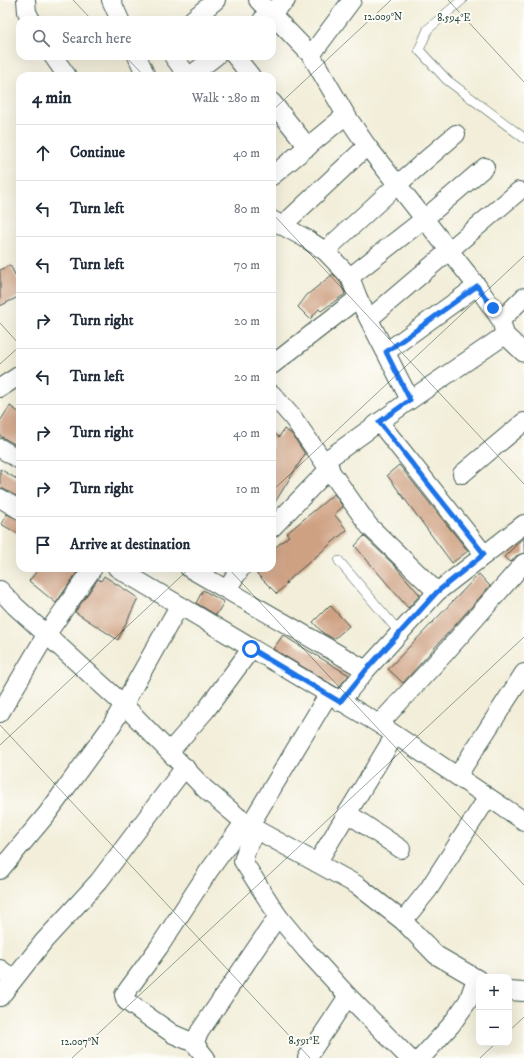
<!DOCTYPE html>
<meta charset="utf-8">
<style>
body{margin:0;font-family:"IM FELL DW Pica",serif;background:#f6f6f7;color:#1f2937}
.controls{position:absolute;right:12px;bottom:12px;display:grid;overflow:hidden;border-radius:8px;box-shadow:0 4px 16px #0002}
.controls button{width:36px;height:36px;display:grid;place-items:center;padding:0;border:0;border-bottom:1px solid #e0e1e3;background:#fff;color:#1f2937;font:20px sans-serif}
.stop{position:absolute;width:12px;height:12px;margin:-9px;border:3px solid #1a73e8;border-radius:50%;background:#fff}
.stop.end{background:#1a73e8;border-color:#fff;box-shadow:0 1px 4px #0008}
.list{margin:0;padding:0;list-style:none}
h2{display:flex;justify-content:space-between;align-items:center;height:52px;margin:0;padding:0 16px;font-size:17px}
h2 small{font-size:13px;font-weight:400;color:#747a83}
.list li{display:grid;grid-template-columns:26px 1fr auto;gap:12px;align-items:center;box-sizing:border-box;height:56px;padding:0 16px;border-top:1px solid #e0e1e3}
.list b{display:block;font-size:15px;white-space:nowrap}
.list em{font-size:13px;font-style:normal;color:#747a83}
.icon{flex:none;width:22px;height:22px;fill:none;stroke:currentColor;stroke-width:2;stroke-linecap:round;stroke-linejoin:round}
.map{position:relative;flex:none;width:524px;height:1058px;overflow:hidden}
.search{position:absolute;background:#fff;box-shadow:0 4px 16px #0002;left:16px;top:16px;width:260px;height:44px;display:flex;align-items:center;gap:10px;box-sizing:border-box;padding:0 14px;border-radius:12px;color:#747a83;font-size:15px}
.panel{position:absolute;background:#fff;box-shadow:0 4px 16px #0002;left:16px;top:72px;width:260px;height:500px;border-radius:12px}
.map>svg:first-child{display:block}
</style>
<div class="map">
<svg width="524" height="1058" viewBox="0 0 524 1058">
<rect width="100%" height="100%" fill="#fdfcf7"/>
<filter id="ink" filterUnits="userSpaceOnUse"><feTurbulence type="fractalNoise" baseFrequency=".025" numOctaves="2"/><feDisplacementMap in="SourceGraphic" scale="8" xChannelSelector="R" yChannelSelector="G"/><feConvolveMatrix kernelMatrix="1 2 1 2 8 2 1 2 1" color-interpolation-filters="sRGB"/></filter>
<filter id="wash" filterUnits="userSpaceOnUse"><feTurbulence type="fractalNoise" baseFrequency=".012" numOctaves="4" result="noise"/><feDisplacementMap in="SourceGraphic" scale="16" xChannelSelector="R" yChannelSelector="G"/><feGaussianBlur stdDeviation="0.9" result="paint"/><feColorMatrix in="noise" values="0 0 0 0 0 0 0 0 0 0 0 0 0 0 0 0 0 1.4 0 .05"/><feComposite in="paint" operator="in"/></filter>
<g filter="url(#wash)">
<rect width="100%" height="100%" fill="#f2eed9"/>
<g id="blocks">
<!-- building -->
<g fill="#cfa183">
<polygon points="10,265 20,284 20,296 0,306 0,270"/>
<polygon points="333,274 341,283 345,294 321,311 319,309 310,319 298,307 307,295"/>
<polygon points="10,406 20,413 20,447 0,436 0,421"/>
<polygon points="284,429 292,434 305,454 272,507 272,432 279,437"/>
<polygon points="399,465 468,551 452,563 387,475"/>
<polygon points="0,469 20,481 20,498 0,488"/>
<polygon points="334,494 343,507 334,514 347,530 286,582 287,583 277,594 251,568 272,568 272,550 289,536 286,534"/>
<polygon points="7,514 20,520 20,535 1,524"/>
<polygon points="364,536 396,567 420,595 408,608 355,546"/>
<polygon points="524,537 524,553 516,556 511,562 504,557"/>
<polygon points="39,568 80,568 56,603 29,581"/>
<polygon points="479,574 490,586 403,683 388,669"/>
<polygon points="104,576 138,598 118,640 75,612 98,579 101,581"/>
<polygon points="203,590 224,602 216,615 196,603"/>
<polygon points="330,605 349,626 334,639 323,633 313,622"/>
<polygon points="283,635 292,641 349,675 338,688 273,649"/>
</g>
</g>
</g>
<g filter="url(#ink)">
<use href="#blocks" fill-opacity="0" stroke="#3f584d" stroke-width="1"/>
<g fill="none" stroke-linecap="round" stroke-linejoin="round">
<defs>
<g id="service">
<polyline points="462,0 428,29 419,50 447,80 524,138"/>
<polyline points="339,561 400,633"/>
</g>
<g id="minor">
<polyline points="26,0 27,12 31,20"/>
<polyline points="111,0 120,20"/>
<polyline points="258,0 311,55 346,115 367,146 477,286 501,320 505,335 524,353"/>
<polyline points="192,20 216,0"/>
<polyline points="262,20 286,0"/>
<polyline points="311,55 352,0"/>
<polyline points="53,56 67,76"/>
<polyline points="137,56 146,76"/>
<polyline points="173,56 188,76"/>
<polyline points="235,56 251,76"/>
<polyline points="190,76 216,56"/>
<polyline points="272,102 308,147"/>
<polyline points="272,176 346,115"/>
<polyline points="272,220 305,238 325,251 350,277 358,298 410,400"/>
<polyline points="283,225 367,146"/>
<polyline points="325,251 398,184 456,134"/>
<polyline points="350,277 424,219 485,167"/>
<polyline points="369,319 519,191"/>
<polyline points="501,320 524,297"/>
<polyline points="386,352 477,286"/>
<polyline points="272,365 358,298"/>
<polyline points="0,388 20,375"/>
<polyline points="272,394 293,418 369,526 437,592"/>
<polyline points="379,422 484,554"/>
<polyline points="0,448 20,460"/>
<polyline points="325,461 410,400 505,335"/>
<polyline points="462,474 524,422"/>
<polyline points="0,498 20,510"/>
<polyline points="272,528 330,468"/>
<polyline points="117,568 379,724 524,821"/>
<polyline points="189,568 366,670"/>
<polyline points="227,589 241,568"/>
<polyline points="0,590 15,606 124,705 205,789 237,816 257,830 357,885 403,921 436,955 479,980"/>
<polyline points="340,702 366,670 437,592 524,524"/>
<polyline points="0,713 46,635 93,568"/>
<polyline points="379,724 445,653 524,563"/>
<polyline points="170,751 206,710 251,649"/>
<polyline points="458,775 524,673"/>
<polyline points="347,813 401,849"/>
<polyline points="250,825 328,695"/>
<polyline points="257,830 248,845 243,861 278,916 306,950 348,996 409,1058"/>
<polyline points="317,863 395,735"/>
<polyline points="0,870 47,814 112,725 179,606"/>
<polyline points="403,921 428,890 488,797"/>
<polyline points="0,969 13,979"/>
<polyline points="509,991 524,992"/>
<polyline points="0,997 44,941 99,881 185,767"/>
<polyline points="194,1043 200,1031 278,916"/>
<polyline points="206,1058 194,1043 173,1034 126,1001 124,995 159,947 208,872 245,821"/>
<polyline points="307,1058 348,996"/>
<polyline points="421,1058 451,1025 468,1001 476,979"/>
</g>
</defs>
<!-- service casing -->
<use href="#service" stroke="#3f584d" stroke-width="10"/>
<!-- minor casing -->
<use href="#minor" stroke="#3f584d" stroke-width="20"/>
<!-- service -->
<use href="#service" stroke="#fff" stroke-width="9"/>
<!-- minor -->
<use href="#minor" stroke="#fff" stroke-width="18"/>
</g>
</g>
<g fill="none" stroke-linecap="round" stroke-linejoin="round" filter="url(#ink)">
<!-- route -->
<polyline stroke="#1a73e8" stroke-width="5" points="251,649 340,702 366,670 437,592 484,554 379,422 410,400 386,352 477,286 493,308"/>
</g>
<!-- ticks -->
<path fill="none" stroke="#1f3d34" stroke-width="1" stroke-opacity="0.45" d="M73,0l19,20M448,0l76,82M125,56l19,20M272,111l119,-111M272,213l252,271M0,323l20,22M0,364l20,-18M272,491l252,-235M228,568l296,317M0,725l310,333M0,745l190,-177M509,1031l15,-14M72,1058l452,-421M480,1058l16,-15"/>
<g font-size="10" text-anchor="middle" fill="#1f3d34" stroke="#fdfcf7" stroke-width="4" stroke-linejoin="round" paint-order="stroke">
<text x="383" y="20">12.009°N</text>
<text x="454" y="21">8.594°E</text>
<text x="304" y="1044">8.591°E</text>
<text x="80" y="1045">12.007°N</text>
</g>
</svg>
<div class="controls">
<button>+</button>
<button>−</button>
</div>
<div class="stop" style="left:251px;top:649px"></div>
<div class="stop end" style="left:493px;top:308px"></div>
<div class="search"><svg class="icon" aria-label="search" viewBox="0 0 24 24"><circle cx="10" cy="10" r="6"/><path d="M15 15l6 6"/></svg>Search here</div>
<section class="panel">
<h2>4 min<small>Walk · 280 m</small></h2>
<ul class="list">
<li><svg class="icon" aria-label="ahead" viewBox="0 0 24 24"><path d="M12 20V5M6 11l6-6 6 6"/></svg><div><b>Continue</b></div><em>40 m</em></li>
<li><svg class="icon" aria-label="left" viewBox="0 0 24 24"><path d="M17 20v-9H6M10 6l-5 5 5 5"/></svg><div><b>Turn left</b></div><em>80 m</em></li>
<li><svg class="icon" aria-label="left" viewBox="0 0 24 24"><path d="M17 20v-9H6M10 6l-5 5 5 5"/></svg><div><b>Turn left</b></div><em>70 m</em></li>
<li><svg class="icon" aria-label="right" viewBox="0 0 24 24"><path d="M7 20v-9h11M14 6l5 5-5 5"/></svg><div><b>Turn right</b></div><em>20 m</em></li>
<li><svg class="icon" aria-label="left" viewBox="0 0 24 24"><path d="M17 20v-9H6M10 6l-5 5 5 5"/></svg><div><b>Turn left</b></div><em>20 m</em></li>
<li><svg class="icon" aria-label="right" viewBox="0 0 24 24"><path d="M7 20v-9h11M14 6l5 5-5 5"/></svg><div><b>Turn right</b></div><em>40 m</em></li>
<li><svg class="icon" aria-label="right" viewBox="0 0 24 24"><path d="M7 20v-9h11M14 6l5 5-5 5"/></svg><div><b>Turn right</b></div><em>10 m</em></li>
<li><svg class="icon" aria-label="arrive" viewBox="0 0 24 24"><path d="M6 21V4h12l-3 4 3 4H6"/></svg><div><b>Arrive at destination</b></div></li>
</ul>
</section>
</div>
